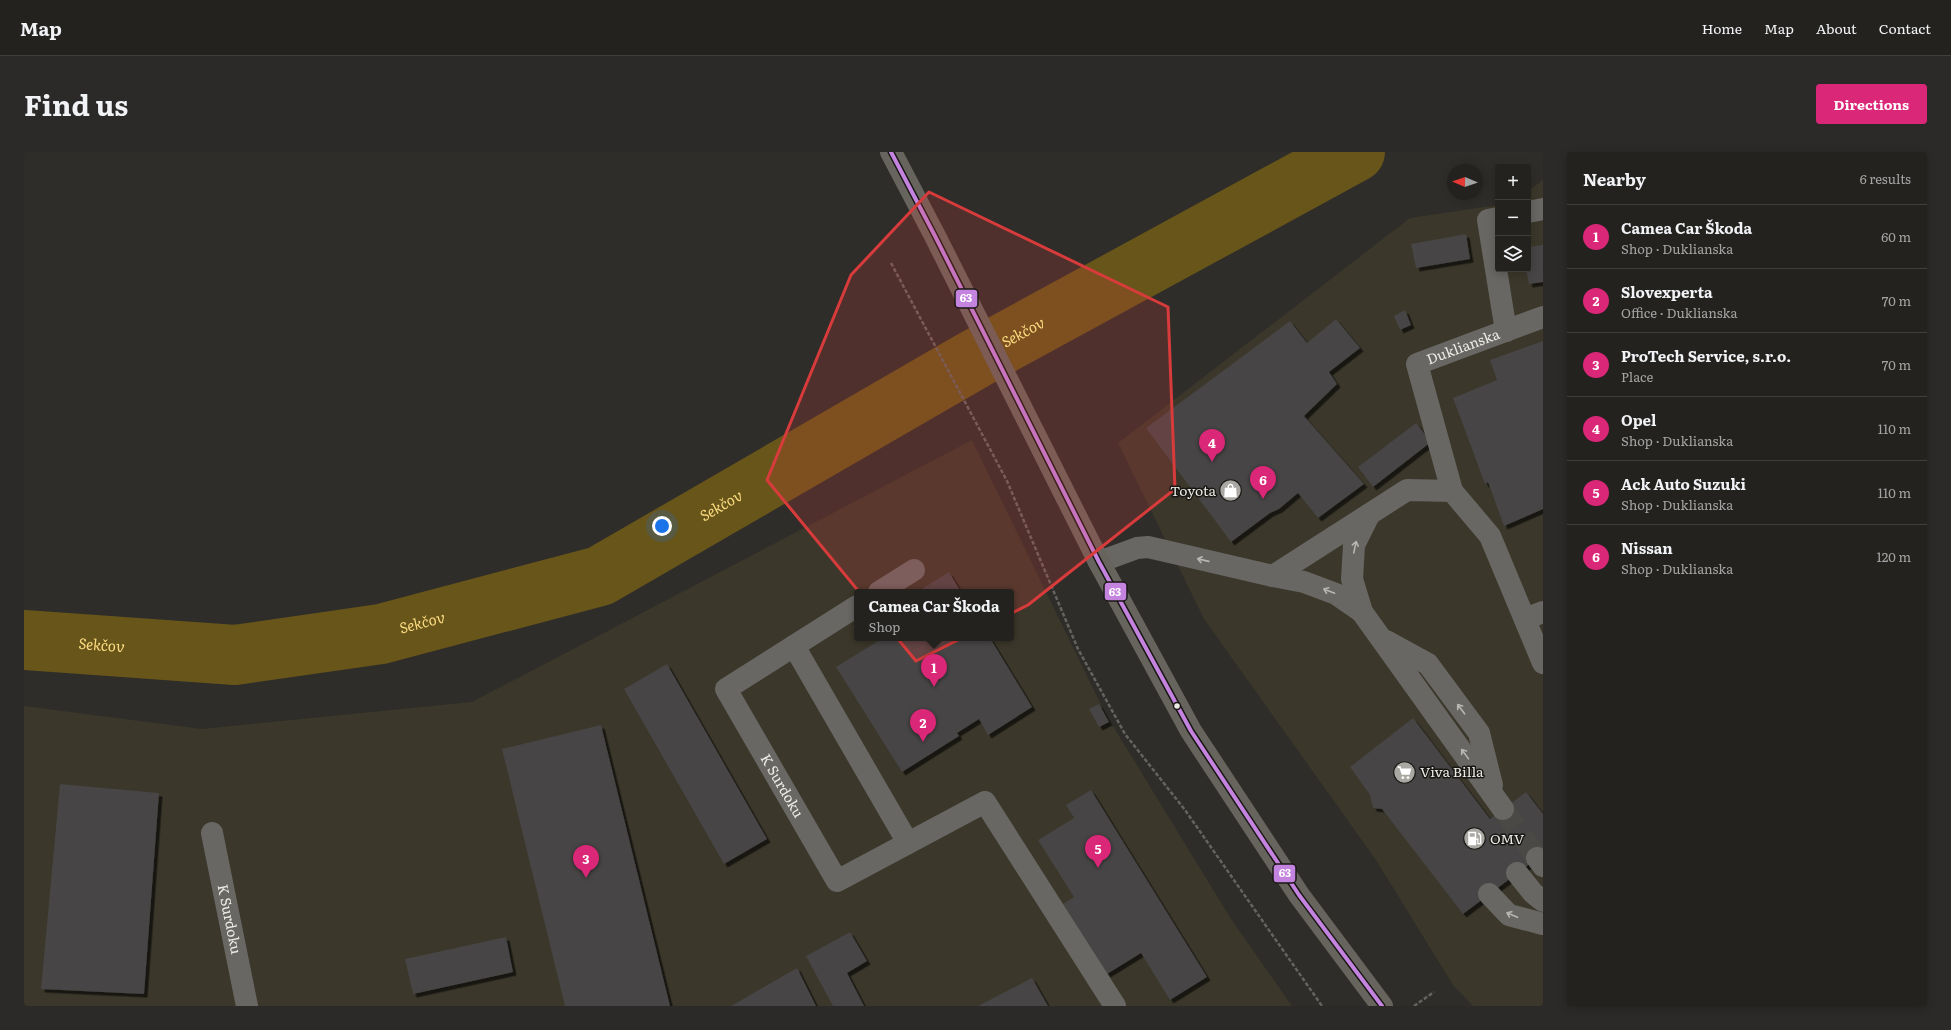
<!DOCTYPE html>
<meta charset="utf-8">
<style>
body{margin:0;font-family:Literata,serif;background:#2b2a28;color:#f1f3f6}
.controls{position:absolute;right:12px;top:12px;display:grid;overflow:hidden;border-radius:4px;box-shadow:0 2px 10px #0003}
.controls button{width:36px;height:36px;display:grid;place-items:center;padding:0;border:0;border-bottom:1px solid #403f3d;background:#23221f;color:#f1f3f6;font:20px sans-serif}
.compass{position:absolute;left:1423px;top:12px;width:36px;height:36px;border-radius:50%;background:#23221f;box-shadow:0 2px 10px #0003;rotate:272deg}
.you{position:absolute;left:638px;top:374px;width:14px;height:14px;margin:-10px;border:3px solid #fff;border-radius:50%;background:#1a73e8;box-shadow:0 0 0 6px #1a73e833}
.badge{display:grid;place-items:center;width:26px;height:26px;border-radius:50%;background:#db2777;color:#fff;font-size:13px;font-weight:700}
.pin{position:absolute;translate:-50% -33px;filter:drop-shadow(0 1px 2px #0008)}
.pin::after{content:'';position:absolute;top:21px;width:14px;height:12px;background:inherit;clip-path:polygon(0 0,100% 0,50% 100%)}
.popup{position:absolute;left:830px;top:437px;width:160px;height:52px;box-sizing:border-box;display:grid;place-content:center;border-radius:4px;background:#23221f;filter:drop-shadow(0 1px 3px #0005);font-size:13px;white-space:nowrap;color:#a3a4a4}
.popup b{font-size:15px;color:#f1f3f6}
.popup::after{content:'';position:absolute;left:50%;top:100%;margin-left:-8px;border:8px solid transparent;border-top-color:#23221f}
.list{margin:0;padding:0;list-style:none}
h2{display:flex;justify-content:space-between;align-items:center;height:52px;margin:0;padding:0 16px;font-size:17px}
h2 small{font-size:13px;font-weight:400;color:#a3a4a4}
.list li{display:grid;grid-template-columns:26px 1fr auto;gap:12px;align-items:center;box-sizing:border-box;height:64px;padding:0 16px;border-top:1px solid #403f3d}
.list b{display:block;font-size:15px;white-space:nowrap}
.list p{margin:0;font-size:13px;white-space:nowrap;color:#a3a4a4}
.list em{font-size:13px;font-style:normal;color:#a3a4a4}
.icon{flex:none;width:22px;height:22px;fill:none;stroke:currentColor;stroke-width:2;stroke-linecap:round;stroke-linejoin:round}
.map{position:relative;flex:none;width:1519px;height:854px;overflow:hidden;border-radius:4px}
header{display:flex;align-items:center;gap:24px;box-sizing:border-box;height:56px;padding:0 20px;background:#23221f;border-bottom:1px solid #403f3d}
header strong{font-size:19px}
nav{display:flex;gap:22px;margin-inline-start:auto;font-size:14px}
.intro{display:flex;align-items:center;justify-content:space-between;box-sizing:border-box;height:96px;padding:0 24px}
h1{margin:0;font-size:28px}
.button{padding:10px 18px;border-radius:4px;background:#db2777;color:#fff;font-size:14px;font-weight:700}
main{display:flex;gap:24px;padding:0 24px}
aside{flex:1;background:#23221f;border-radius:4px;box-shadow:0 2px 10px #0003}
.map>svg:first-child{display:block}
</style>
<header>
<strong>Map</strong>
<nav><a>Home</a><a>Map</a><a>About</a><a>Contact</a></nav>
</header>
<div class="intro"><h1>Find us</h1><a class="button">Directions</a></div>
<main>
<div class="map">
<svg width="1519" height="854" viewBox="0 0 1519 854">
<defs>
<filter id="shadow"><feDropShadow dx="3.5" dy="3.5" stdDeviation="0" flood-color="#0009"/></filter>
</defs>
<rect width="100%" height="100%" fill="#2f2d29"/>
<!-- built -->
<g fill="#3b372a" fill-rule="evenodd">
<polygon points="1519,28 1519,854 1449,854 1429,833 1352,708 1180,467 1094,291 1386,66 1474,53 1474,117 1504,117 1504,39"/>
<path d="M948,288l133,273 126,206 61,87h-1268v-300l178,23 270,-27zM833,440h154v46h-154z"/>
</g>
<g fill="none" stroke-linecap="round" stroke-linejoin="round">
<!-- river -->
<path stroke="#68551a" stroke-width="60" id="s1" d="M0,488l211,15 146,-21 219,-58 375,-217 380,-207"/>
</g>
<!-- building -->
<g fill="#464444" filter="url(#shadow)">
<polygon points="1442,82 1446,107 1392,116 1387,92"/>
<polygon points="1519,93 1519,130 1505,132 1502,117 1504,117 1504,95"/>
<polygon points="1381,158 1387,173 1376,178 1370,164"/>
<polygon points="1312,167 1336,196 1305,220 1313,232 1280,264 1340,332 1294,366 1274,341 1255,357 1246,361 1207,390 1122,276 1266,169 1283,191"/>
<polygon points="1519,189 1519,357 1480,374 1464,330 1461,332 1429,246 1473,228 1466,208"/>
<polygon points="1392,271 1407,290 1349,335 1334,315"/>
<polygon points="925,420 937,440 893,440"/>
<polygon points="859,486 966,486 1008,555 964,583 955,567 933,581 935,584 878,620 812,515"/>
<polygon points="643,512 743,687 700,712 600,537"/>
<polygon points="1075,552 1085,570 1075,575 1065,557"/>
<polygon points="1389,566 1466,667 1502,640 1519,662 1519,702 1439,762 1358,657 1349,656 1346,643 1326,615"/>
<polygon points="577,573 646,854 541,854 478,597"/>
<polygon points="36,632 135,641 120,842 17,837"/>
<polygon points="1067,638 1183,825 1146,848 1117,801 1083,822 1039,752 1050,745 1014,688 1050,666 1042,653"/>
<polygon points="826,780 843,809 823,821 840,854 809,854 782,804"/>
<polygon points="482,785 489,820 389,842 381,807"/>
<polygon points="773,816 792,854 707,854"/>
<polygon points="1008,826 1024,854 954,854"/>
</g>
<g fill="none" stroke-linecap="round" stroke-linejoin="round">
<!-- minor-tunnel -->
<polyline stroke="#4b4945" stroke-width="22" stroke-dasharray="22 11" stroke-linecap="butt" points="1479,657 1513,706"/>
<!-- path -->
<g stroke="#656360" stroke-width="2.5" stroke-dasharray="4 2" stroke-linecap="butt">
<polyline points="867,111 983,329 1054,497 1101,582 1161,658 1298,854"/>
<polyline points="1390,854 1410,840"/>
</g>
<!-- minor -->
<g stroke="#686764" stroke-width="22">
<polyline points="1504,60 1519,57"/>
<polyline points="1474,66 1464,68 1482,179"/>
<path id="s2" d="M1428,339l-35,-127 126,-47"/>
<polyline points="1345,363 1330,393 1328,427 1338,460 1479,657"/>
<polyline points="1075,410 1113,396 1124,395 1249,424 1280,430 1312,442 1338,460"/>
<polyline points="1249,424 1383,338 1428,339 1466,384 1519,511"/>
<polyline points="855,440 890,418"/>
<path id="s3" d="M833,454l-131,83 111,192 148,-79 130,204"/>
<polyline points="1501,467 1519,460"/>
<polyline points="1362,489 1404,512 1455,581 1468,633"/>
<polyline points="770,494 884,691"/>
<path id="s4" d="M188,681l35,173"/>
<polyline points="1513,706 1519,714"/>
<polyline points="1493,721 1509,741 1519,749"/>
<polyline points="1465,742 1485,763 1519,772"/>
</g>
<!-- major -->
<polyline stroke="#66645c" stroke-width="22" points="867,0 911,84 1075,410 1167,579 1275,743 1358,854"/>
<defs>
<polyline id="bus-1" points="867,0 911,84 1075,410 1167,579 1275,743 1358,854"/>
</defs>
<!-- bus-1 casing -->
<use href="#bus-1" stroke="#181713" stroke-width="7"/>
<!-- bus-1 -->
<use href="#bus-1" stroke="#c483df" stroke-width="4"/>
</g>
<!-- one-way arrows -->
<defs><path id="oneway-shaft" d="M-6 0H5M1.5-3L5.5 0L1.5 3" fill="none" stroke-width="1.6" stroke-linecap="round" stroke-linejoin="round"/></defs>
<g stroke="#b7b6b1">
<use href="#oneway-shaft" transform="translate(1331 395) rotate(-78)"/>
<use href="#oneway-shaft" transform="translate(1179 408) rotate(-167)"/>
<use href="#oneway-shaft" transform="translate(1305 439) rotate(-159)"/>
<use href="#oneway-shaft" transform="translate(1437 557) rotate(-127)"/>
<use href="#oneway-shaft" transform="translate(1441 602) rotate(-126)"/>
<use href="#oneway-shaft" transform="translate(1488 763) rotate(-157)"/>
</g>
<!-- marked area -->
<path fill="#d83b3b" fill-opacity="0.2" stroke="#d83b3b" stroke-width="3" stroke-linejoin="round" d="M905,40l239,115 7,182 -147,116 -112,56 -149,-181 84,-205z"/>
<!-- icons -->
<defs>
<symbol id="shop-disc" viewBox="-11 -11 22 22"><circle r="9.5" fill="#aaa8a3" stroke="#181713"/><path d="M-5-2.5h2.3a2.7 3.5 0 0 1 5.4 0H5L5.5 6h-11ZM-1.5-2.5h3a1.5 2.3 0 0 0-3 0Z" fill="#fff"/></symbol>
<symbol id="supermarket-disc" viewBox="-11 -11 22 22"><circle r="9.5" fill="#aaa8a3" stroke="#181713"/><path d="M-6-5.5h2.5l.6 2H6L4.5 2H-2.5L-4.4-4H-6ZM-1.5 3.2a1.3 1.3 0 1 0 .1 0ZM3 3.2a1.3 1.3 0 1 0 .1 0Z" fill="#fff"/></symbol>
<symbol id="fuel-disc" viewBox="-11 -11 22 22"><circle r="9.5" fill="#aaa8a3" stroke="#181713"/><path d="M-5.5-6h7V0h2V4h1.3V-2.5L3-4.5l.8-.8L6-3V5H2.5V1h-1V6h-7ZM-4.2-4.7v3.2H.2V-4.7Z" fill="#fff"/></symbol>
</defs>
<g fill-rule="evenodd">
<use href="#shop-disc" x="1194" y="326" width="25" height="25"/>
<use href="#supermarket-disc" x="1368" y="608" width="25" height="25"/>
<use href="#fuel-disc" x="1438" y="674" width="25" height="25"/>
</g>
<!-- markers -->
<circle fill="#eceae5" stroke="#181713" stroke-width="1.5" cx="1153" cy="554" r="3.5"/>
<g text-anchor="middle" stroke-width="3" stroke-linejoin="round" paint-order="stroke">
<!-- street labels -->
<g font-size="14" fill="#eceae5" stroke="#181713">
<text dy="5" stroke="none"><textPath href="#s2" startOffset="181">Duklianska</textPath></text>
<text dy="5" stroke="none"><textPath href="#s3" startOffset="267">K Surdoku</textPath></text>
<text dy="5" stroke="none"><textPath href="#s4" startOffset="88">K Surdoku</textPath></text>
</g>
<!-- poi labels -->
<g font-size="14" fill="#eceae5" stroke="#181713" text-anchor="start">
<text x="1192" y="344" text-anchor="end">Toyota</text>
<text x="1396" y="625">Viva Billa</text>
<text x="1466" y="692">OMV</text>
</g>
<!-- water labels -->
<g font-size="15" font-style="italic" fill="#fbdb81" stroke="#181713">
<text dy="5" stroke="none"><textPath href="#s1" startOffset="1074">Sekčov</textPath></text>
<text dy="5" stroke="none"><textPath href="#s1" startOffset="726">Sekčov</textPath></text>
<text dy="5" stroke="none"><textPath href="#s1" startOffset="402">Sekčov</textPath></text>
<text dy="5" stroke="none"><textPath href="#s1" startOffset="78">Sekčov</textPath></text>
</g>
</g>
<g stroke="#181713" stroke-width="1.5">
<rect x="931" y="137" width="23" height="19" rx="4" fill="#c483df"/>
<rect x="1080" y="430" width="23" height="19" rx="4" fill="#c483df"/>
<rect x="1249" y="712" width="23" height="19" rx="4" fill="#c483df"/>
</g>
<g font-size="11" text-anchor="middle" font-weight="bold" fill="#fff">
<text x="942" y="150">63</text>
<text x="1091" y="444">63</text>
<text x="1261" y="725">63</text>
</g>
</svg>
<div class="controls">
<button>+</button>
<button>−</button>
<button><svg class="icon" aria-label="layers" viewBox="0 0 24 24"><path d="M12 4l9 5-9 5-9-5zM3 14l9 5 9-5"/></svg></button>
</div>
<svg class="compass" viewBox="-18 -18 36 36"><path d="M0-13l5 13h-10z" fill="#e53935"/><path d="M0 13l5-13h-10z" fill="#a3a4a4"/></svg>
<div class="you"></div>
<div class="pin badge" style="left:910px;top:535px">1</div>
<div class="popup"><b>Camea Car Škoda</b>Shop</div>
<div class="pin badge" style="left:899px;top:590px">2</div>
<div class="pin badge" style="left:562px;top:726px">3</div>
<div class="pin badge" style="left:1188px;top:310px">4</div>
<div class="pin badge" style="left:1074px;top:716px">5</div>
<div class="pin badge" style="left:1239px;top:347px">6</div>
</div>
<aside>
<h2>Nearby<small>6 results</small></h2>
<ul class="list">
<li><span class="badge">1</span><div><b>Camea Car Škoda</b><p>Shop · Duklianska</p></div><em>60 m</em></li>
<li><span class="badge">2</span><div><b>Slovexperta</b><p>Office · Duklianska</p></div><em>70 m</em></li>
<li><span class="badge">3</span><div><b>ProTech Service, s.r.o.</b><p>Place</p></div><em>70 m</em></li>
<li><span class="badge">4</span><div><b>Opel</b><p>Shop · Duklianska</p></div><em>110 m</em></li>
<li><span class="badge">5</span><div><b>Ack Auto Suzuki</b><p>Shop · Duklianska</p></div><em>110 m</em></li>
<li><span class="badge">6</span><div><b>Nissan</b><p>Shop · Duklianska</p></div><em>120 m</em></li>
</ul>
</aside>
</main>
